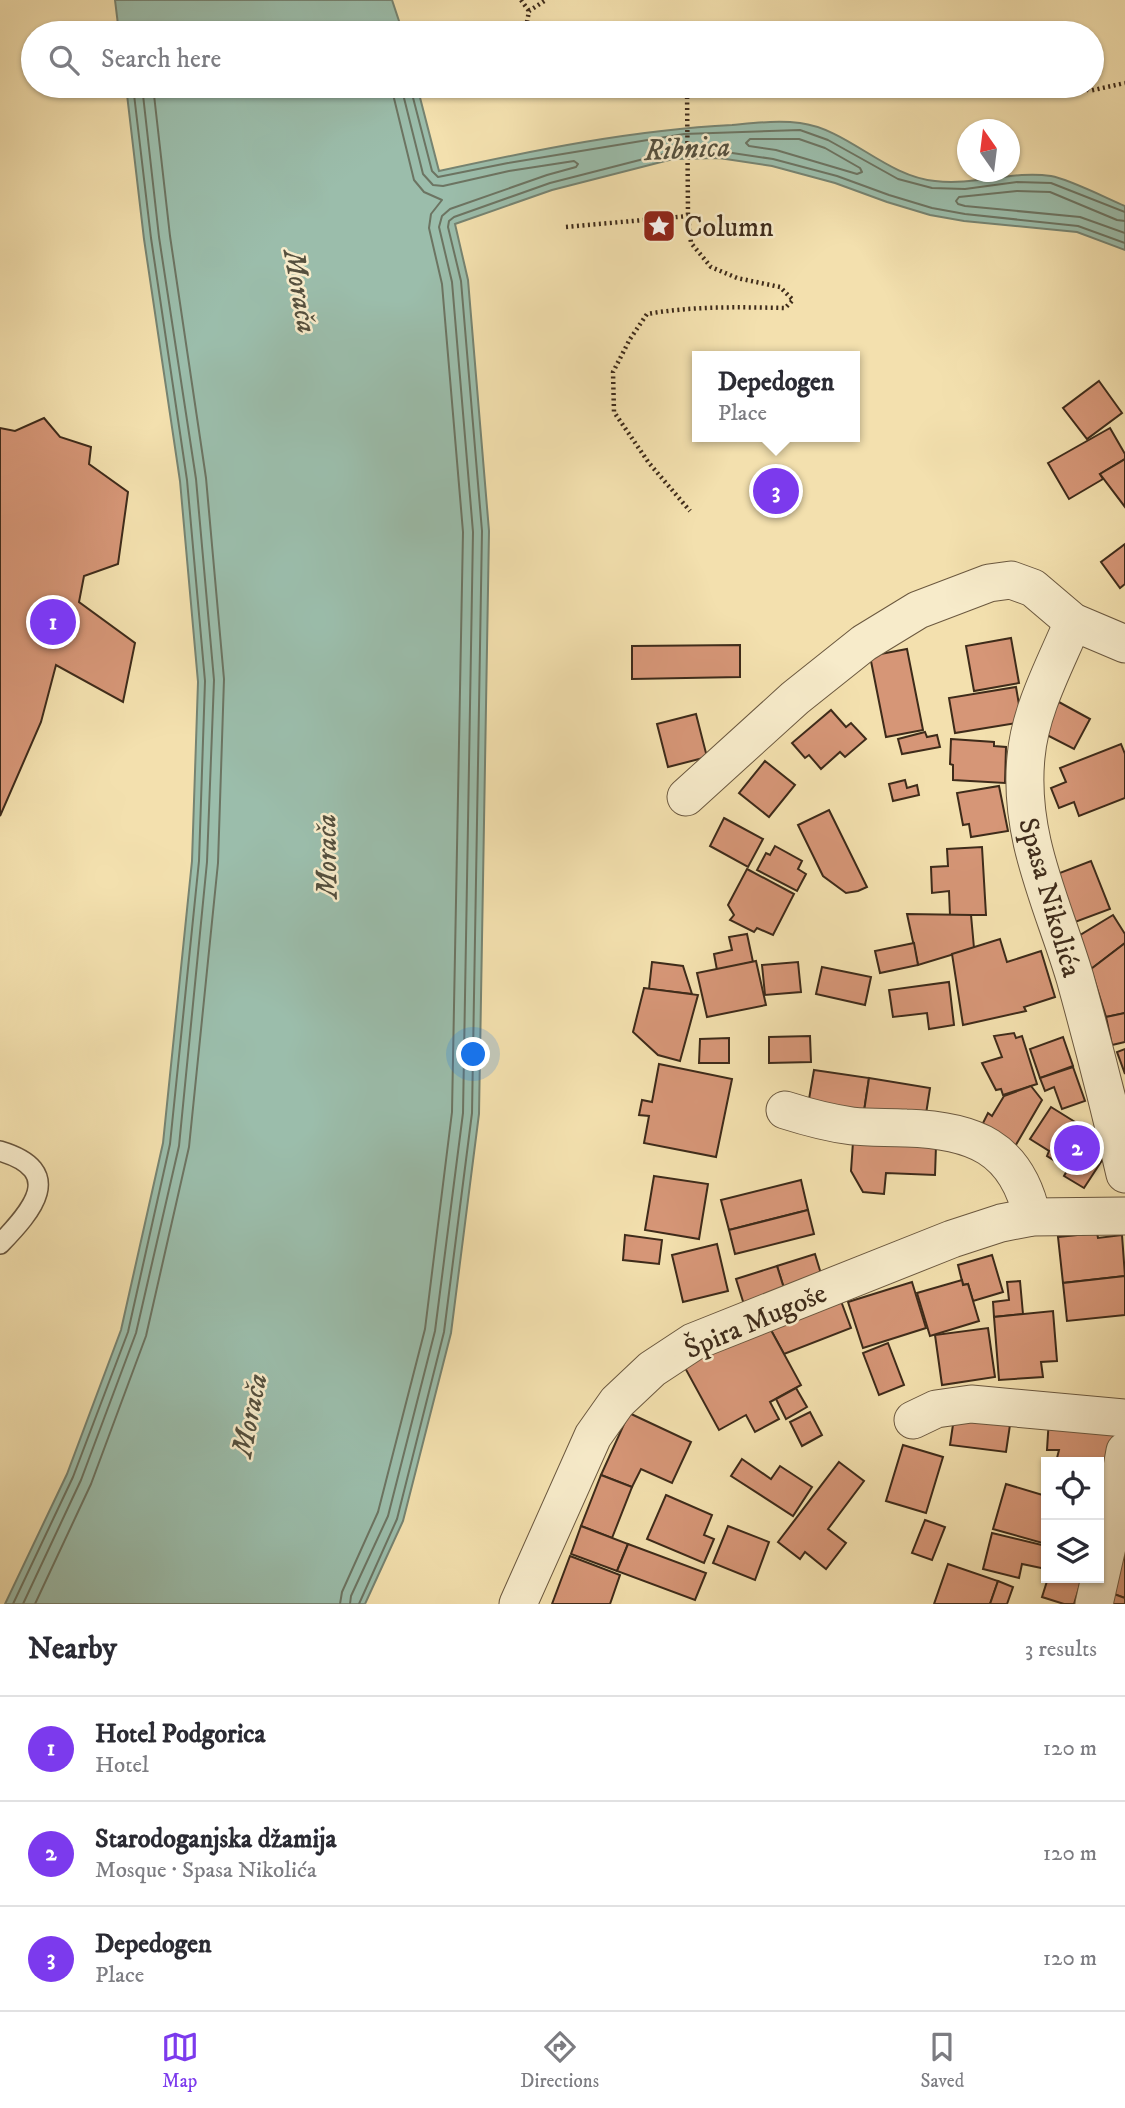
<!DOCTYPE html>
<meta charset="utf-8">
<style>
body{margin:0;font-family:"IM FELL DW Pica",serif;background:#f7f7f7;color:#2b2b33}
.controls{position:absolute;right:21px;bottom:21px;display:grid;overflow:hidden;border-radius:0px;box-shadow:0 2px 5px #0004}
.controls button{width:63px;height:63px;display:grid;place-items:center;padding:0;border:0;border-bottom:2px solid #e1e1e2;background:#fff;color:#2b2b33;font:35px sans-serif}
.compass{position:absolute;left:957px;top:119px;width:63px;height:63px;border-radius:50%;background:#fff;box-shadow:0 2px 5px #0004;rotate:346deg}
.you{position:absolute;left:474px;top:1055px;width:24px;height:24px;margin:-18px;border:5px solid #fff;border-radius:50%;background:#1a73e8;box-shadow:0 0 0 10px #1a73e833}
.badge{display:grid;place-items:center;width:46px;height:46px;border-radius:50%;background:#7c3aed;color:#fff;font-size:23px;font-weight:700}
.pin{position:absolute;translate:-50% -50%;border:4px solid #fff;box-shadow:0 2px 7px #0006}
.popup{position:absolute;left:692px;top:351px;width:168px;height:91px;box-sizing:border-box;display:grid;place-content:center;border-radius:0px;background:#fff;filter:drop-shadow(0 2px 5px #0005);font-size:23px;white-space:nowrap;color:#7c7c81}
.popup b{font-size:26px;color:#2b2b33}
.popup::after{content:'';position:absolute;left:50%;top:100%;margin-left:-14px;border:14px solid transparent;border-top-color:#fff}
.list{margin:0;padding:0;list-style:none}
h2{display:flex;justify-content:space-between;align-items:center;height:91px;margin:0;padding:0 28px;font-size:30px}
h2 small{font-size:23px;font-weight:400;color:#7c7c81}
.list li{display:grid;grid-template-columns:46px 1fr auto;gap:21px;align-items:center;box-sizing:border-box;height:105px;padding:0 28px;border-top:2px solid #e1e1e2}
.list b{display:block;font-size:26px;white-space:nowrap}
.list p{margin:0;font-size:23px;white-space:nowrap;color:#7c7c81}
.list em{font-size:23px;font-style:normal;color:#7c7c81}
.icon{flex:none;width:38px;height:38px;fill:none;stroke:currentColor;stroke-width:2;stroke-linecap:round;stroke-linejoin:round}
.map{position:relative;flex:none;width:1125px;height:1604px;overflow:hidden}
.search{position:absolute;background:#fff;box-shadow:0 2px 5px #0004;left:21px;right:21px;top:21px;height:77px;display:flex;align-items:center;gap:18px;box-sizing:border-box;padding:0 24px;border-radius:38px;color:#7c7c81;font-size:26px}
.sheet{height:406px;background:#fff}
nav{display:flex;justify-content:space-around;align-items:center;box-sizing:border-box;height:98px;border-top:2px solid #e1e1e2;background:#fff;font-size:19px;color:#7c7c81}
nav a{display:grid;justify-items:center;gap:4px}
nav .on{color:#7c3aed}
.map>svg:first-child{display:block}
</style>
<div class="map">
<svg width="1125" height="1604" viewBox="0 0 1125 1604">
<rect width="100%" height="100%" fill="#f3e0ae"/>
<filter id="stains"><feTurbulence type="fractalNoise" baseFrequency=".00286" numOctaves="4"/><feColorMatrix values="0 0 0 0 .2 0 0 0 0 .09 0 0 0 0 .02 0 0 0 .5 -.17"/></filter>
<radialGradient id="worn" r=".72"><stop offset=".6" stop-color="#630" stop-opacity="0"/><stop offset="1" stop-color="#630" stop-opacity=".3"/></radialGradient>
<!-- water -->
<g fill="#9bbdab" stroke="#768371" stroke-width="2">
<polygon points="115,0 392,0 403,33 119,33"/>
<path d="M126,86h291l22,85c96,-21 194,-41 293,-46 22,-2 46,-5 68,-2 48,6 85,53 135,58 39,5 78,-11 116,-5 18,3 55,22 74,30v44l-48,-18 -113,-11 -34,-6 -43,-13 -52,-19 -63,-17 -53,-8 -46,1 -121,31 -97,34 13,56 21,251 -10,583 -28,219 -48,188 -38,83h-360l62,-130 54,-144 42,-187 29,-282 6,-179 -18,-201 -36,-242z"/>
</g>
<g fill="none" stroke-linecap="round" stroke-linejoin="round">
<!-- shore -->
<g stroke="#6c7462" stroke-width="2">
<polyline points="410,86 432,171 438,177 508,163 684,134 800,130 828,140 898,179 932,188 965,189 1017,182 1051,183 1125,212"/>
<polygon points="750,139 799,139 825,148 860,168 862,172 857,174 776,150 749,146 746,143"/>
<polyline points="1125,221 1117,220 1050,192 1017,191 959,197 956,201 958,204 965,206 1080,217 1125,233"/>
<polyline points="13,1604 73,1477 128,1332 170,1144 199,861 205,681 187,480 151,238 133,86"/>
<polyline points="23,1604 81,1480 136,1333 179,1146 207,862 214,680 196,479 159,237 142,86"/>
<polyline points="35,1604 91,1484 146,1336 189,1147 218,863 224,679 206,478 170,236 153,86"/>
<polyline points="340,1604 342,1592 378,1512 425,1329 452,1112 463,532 442,284 429,228 431,214 442,200 424,192 414,180 391,86"/>
<polyline points="350,1604 351,1596 388,1516 435,1331 463,1113 473,532 452,282 439,227 442,216 450,209 547,175 576,167 578,164 574,161 509,171 443,186 433,185 423,174 401,86"/>
<polyline points="359,1604 397,1519 444,1332 472,1113 482,531 461,281 448,227 449,221 454,217 550,183 671,152 719,151 773,159 837,176 889,195 932,208 965,214 1078,226 1125,243"/>
</g>
</g>
<!-- building -->
<g fill="#d69677" stroke="#3e2b1a" stroke-width="2">
<polygon points="1099,381 1122,413 1087,439 1063,408"/>
<polygon points="44,418 60,437 91,447 89,464 128,492 118,564 84,576 79,602 135,643 123,702 56,665 41,722 0,816 0,428 15,431"/>
<polygon points="1110,428 1125,454 1125,459 1100,474 1103,479 1069,499 1048,463"/>
<polygon points="1125,459 1125,507 1100,474"/>
<polygon points="1125,544 1125,584 1120,588 1101,562"/>
<polygon points="1011,638 1019,683 974,691 966,646"/>
<polygon points="740,645 740,677 632,679 632,646"/>
<polygon points="907,649 923,730 886,737 870,656"/>
<polygon points="1016,687 1022,722 955,733 949,698"/>
<polygon points="1057,701 1090,719 1074,749 1041,732"/>
<polygon points="831,710 846,727 851,723 866,739 845,757 840,752 821,769 809,755 805,758 792,743"/>
<polygon points="696,714 707,757 668,767 657,724"/>
<polygon points="925,732 927,737 937,735 940,747 902,754 898,739"/>
<polygon points="951,739 994,742 994,746 1006,747 1005,783 953,780 953,765 950,764"/>
<polygon points="1121,744 1125,754 1125,798 1079,816 1074,802 1059,808 1051,788 1066,782 1060,768"/>
<polygon points="765,761 795,785 769,817 739,793"/>
<polygon points="905,780 907,788 917,785 919,795 893,801 889,784"/>
<polygon points="999,786 1008,831 971,837 969,824 963,825 957,793"/>
<polygon points="829,810 867,887 858,891 846,893 823,876 798,825"/>
<polygon points="724,818 763,839 748,867 710,846"/>
<polygon points="775,846 802,861 798,869 806,874 797,891 757,870 766,853 770,855"/>
<polygon points="982,847 986,915 950,915 949,891 932,893 931,867 948,866 947,849"/>
<polygon points="1091,861 1110,909 1075,922 1057,874"/>
<polygon points="747,869 794,894 773,935 757,928 754,932 730,920 734,915 728,905"/>
<polygon points="907,914 971,915 974,948 918,965"/>
<polygon points="1113,915 1125,934 1125,943 1091,969 1077,937"/>
<polygon points="747,934 753,962 717,970 714,954 732,950 729,937"/>
<polygon points="1000,939 1007,962 1041,951 1055,997 1024,1007 1026,1011 963,1025 952,954"/>
<polygon points="914,943 918,965 880,973 875,951"/>
<polygon points="1125,943 1125,1013 1106,1017 1091,969"/>
<polygon points="756,961 766,1005 707,1017 697,973"/>
<polygon points="652,962 683,966 692,994 649,989"/>
<polygon points="798,962 801,992 765,995 762,965"/>
<polygon points="822,967 871,977 865,1005 816,994"/>
<polygon points="949,982 954,1025 929,1029 927,1013 893,1017 889,990"/>
<polygon points="644,988 698,995 680,1061 658,1055 633,1032"/>
<polygon points="1125,1013 1125,1042 1112,1045 1106,1017"/>
<polygon points="1014,1033 1016,1038 1022,1036 1037,1084 1003,1095 1001,1089 996,1090 982,1063 1002,1057 994,1036"/>
<polygon points="810,1036 811,1062 769,1063 769,1037"/>
<polygon points="1063,1037 1073,1066 1040,1078 1030,1049"/>
<polygon points="729,1038 729,1063 699,1063 700,1039"/>
<polygon points="1125,1049 1125,1074 1117,1052"/>
<polygon points="659,1064 732,1079 716,1157 644,1143 649,1116 639,1115 642,1100 652,1102"/>
<polygon points="1073,1067 1085,1101 1062,1109 1054,1087 1045,1091 1040,1078"/>
<polygon points="814,1070 869,1078 863,1118 808,1105"/>
<polygon points="869,1078 930,1088 924,1127 863,1118"/>
<polygon points="1031,1086 1042,1100 1010,1155 976,1137 988,1113 992,1116 1004,1096"/>
<polygon points="1051,1107 1112,1145 1084,1188 1064,1176 1068,1169 1047,1156 1049,1151 1030,1139"/>
<polygon points="853,1142 936,1146 935,1175 886,1173 884,1194 863,1192 851,1171"/>
<polygon points="654,1176 708,1184 699,1239 645,1230"/>
<polygon points="801,1180 808,1210 729,1230 721,1200"/>
<polygon points="808,1210 814,1234 735,1254 729,1230"/>
<polygon points="1097,1233 1098,1238 1122,1235 1125,1276 1063,1283 1058,1237"/>
<polygon points="625,1235 662,1240 659,1264 623,1260"/>
<polygon points="717,1244 728,1291 683,1302 672,1255"/>
<polygon points="815,1254 825,1287 787,1298 777,1266"/>
<polygon points="992,1255 1003,1292 973,1301 968,1284 963,1285 958,1265"/>
<polygon points="777,1266 787,1298 746,1311 736,1279"/>
<polygon points="1125,1276 1125,1315 1067,1321 1063,1283"/>
<polygon points="962,1280 963,1285 968,1284 979,1321 930,1336 917,1293"/>
<polygon points="1020,1281 1023,1314 994,1317 993,1302 1009,1300 1007,1282"/>
<polygon points="912,1282 926,1328 863,1348 848,1302"/>
<polygon points="838,1293 851,1328 784,1354 766,1321"/>
<polygon points="1053,1311 1057,1361 1041,1362 1043,1377 999,1380 994,1317"/>
<polygon points="766,1321 801,1385 770,1402 779,1419 755,1432 746,1415 719,1430 684,1366"/>
<polygon points="988,1328 995,1377 942,1385 935,1335"/>
<polygon points="888,1343 904,1385 879,1395 863,1353"/>
<polygon points="796,1388 807,1407 786,1419 776,1399"/>
<polygon points="955,1411 1011,1418 1006,1452 950,1445"/>
<polygon points="810,1412 822,1435 802,1446 790,1422"/>
<polygon points="629,1413 691,1442 672,1483 641,1469 632,1487 601,1475"/>
<polygon points="1049,1418 1119,1424 1099,1511 1099,1462 1056,1462 1059,1450 1047,1450"/>
<polygon points="903,1445 943,1457 926,1513 886,1501"/>
<polygon points="742,1459 771,1479 780,1466 812,1487 793,1516 731,1476"/>
<polygon points="839,1462 864,1481 828,1529 846,1543 826,1569 805,1552 800,1559 778,1542"/>
<polygon points="601,1475 632,1487 612,1538 581,1526"/>
<polygon points="1006,1484 1046,1496 1046,1544 993,1529"/>
<polygon points="666,1495 712,1515 704,1535 714,1539 704,1563 647,1539"/>
<polygon points="1125,1513 1125,1598 1103,1590"/>
<polygon points="925,1520 945,1527 932,1560 912,1553"/>
<polygon points="581,1526 628,1544 617,1571 571,1554"/>
<polygon points="728,1526 769,1542 755,1580 713,1563"/>
<polygon points="992,1533 1046,1546 1046,1569 1022,1564 1019,1578 983,1569"/>
<polygon points="628,1544 706,1573 695,1600 617,1571"/>
<polygon points="570,1556 620,1575 610,1604 552,1604"/>
<polygon points="948,1564 998,1581 990,1604 934,1604"/>
<polygon points="1048,1578 1082,1578 1074,1604 1064,1604 1042,1597"/>
<polygon points="998,1581 1013,1587 1007,1604 990,1604"/>
<polygon points="1103,1590 1125,1598 1125,1604 1099,1604"/>
</g>
<g fill="none" stroke-linecap="round" stroke-linejoin="round">
<defs>
<path id="lane" d="M0,1151c67,20 32,60 0,93"/>
<g id="street">
<path d="M1073,622c-18,43 -43,88 -47,135 -8,80 27,147 49,221 18,65 35,131 50,196"/>
<polyline points="686,797 795,698 864,643 918,610 989,583 1011,580 1033,588 1073,622 1125,644"/>
<path d="M785,1110c22,7 44,13 67,16 18,2 36,1 54,2 67,2 111,19 126,89"/>
<polyline points="913,1420 936,1409 971,1404 1125,1418"/>
<polyline points="518,1604 593,1436 617,1402 652,1369 693,1342 952,1239 1001,1223 1032,1217 1125,1216"/>
<polyline points="1094,1604 1111,1529 1125,1451"/>
</g>
</defs>
<!-- lane casing -->
<use href="#lane" stroke="#6b583f" stroke-width="22"/>
<!-- street casing -->
<use href="#street" stroke="#6b583f" stroke-width="39"/>
<!-- path -->
<g stroke="#3e2b1a" stroke-width="4.5" stroke-dasharray="2 3.5" stroke-linecap="butt">
<polyline points="521,0 529,11"/>
<polyline points="525,33 529,11 546,0"/>
<path d="M687,86l1,130 3,27 20,24 26,11 43,9 13,13 -8,8c-46,-1 -92,-2 -138,6l-17,25 -17,33 1,40 35,51 41,48"/>
<polyline points="1083,86 1089,91 1125,83"/>
<polyline points="566,227 688,216"/>
</g>
<!-- lane -->
<use href="#lane" stroke="#f7ebca" stroke-width="19"/>
<!-- street -->
<use href="#street" stroke="#f7ebca" stroke-width="37"/>
</g>
<!-- icons -->
<defs>
<symbol id="sight-square" viewBox="-11 -11 22 22"><rect x="-9" y="-9" width="18" height="18" rx="4" fill="#8f2418" stroke="#f7ebca"/><path d="M0-6L1.8-2.2L6-1.7L2.9 1.2L3.7 5.4L0 3.3L-3.7 5.4L-2.9 1.2L-6-1.7L-1.8-2.2Z" fill="#fff"/></symbol>
</defs>
<g fill-rule="evenodd">
<use href="#sight-square" x="640" y="207" width="38" height="38"/>
</g>
<g text-anchor="middle" stroke-width="5" stroke-linejoin="round" paint-order="stroke">
<!-- poi labels -->
<g font-size="28" fill="#3e2b1a" stroke="#f7ebca" text-anchor="start">
<text x="684" y="236">Column</text>
</g>
<!-- street labels -->
<g font-size="28" fill="#3e2b1a" stroke="#f7ebca">
<text transform="translate(1051 897) rotate(74)" y="10">Spasa Nikolića</text>
<text transform="translate(755 1320) rotate(-23)" y="10">Špira Mugoše</text>
</g>
<!-- water labels -->
<g font-size="30" font-style="italic" fill="#55503e" stroke="#f7ebca">
<text transform="translate(687 148) rotate(-3)" y="10">Ribnica</text>
<text transform="translate(301 291) rotate(80)" y="10">Morača</text>
<text transform="translate(326 856) rotate(-91)" y="10">Morača</text>
<text transform="translate(249 1415) rotate(-79)" y="10">Morača</text>
</g>
</g>
<rect width="100%" height="100%" filter="url(#stains)"/>
<rect width="100%" height="100%" fill="url(#worn)"/>
</svg>
<div class="controls">
<button><svg class="icon" aria-label="locate" viewBox="0 0 24 24"><circle cx="12" cy="12" r="6"/><path d="M12 2v4M12 18v4M2 12h4M18 12h4"/></svg></button>
<button><svg class="icon" aria-label="layers" viewBox="0 0 24 24"><path d="M12 4l9 5-9 5-9-5zM3 14l9 5 9-5"/></svg></button>
</div>
<svg class="compass" viewBox="-18 -18 36 36"><path d="M0-13l5 13h-10z" fill="#e53935"/><path d="M0 13l5-13h-10z" fill="#7c7c81"/></svg>
<div class="you"></div>
<div class="pin badge" style="left:53px;top:622px">1</div>
<div class="pin badge" style="left:1077px;top:1148px">2</div>
<div class="pin badge" style="left:776px;top:491px">3</div>
<div class="popup"><b>Depedogen</b>Place</div>
<div class="search"><svg class="icon" aria-label="search" viewBox="0 0 24 24"><circle cx="10" cy="10" r="6"/><path d="M15 15l6 6"/></svg>Search here</div>
</div>
<section class="sheet">
<h2>Nearby<small>3 results</small></h2>
<ul class="list">
<li><span class="badge">1</span><div><b>Hotel Podgorica</b><p>Hotel</p></div><em>120 m</em></li>
<li><span class="badge">2</span><div><b>Starodoganjska džamija</b><p>Mosque · Spasa Nikolića</p></div><em>120 m</em></li>
<li><span class="badge">3</span><div><b>Depedogen</b><p>Place</p></div><em>120 m</em></li>
</ul>
</section>
<nav>
<a class="on"><svg class="icon" aria-label="map" viewBox="0 0 24 24"><path d="M3 6l6-2 6 2 6-2v14l-6 2-6-2-6 2zM9 4v14M15 6v14"/></svg>Map</a>
<a><svg class="icon" aria-label="directions" viewBox="0 0 24 24"><path d="M12 3l9 9-9 9-9-9zM9 14v-3h6M13 9l2 2-2 2"/></svg>Directions</a>
<a><svg class="icon" aria-label="saved" viewBox="0 0 24 24"><path d="M7 4h10v16l-5-4-5 4z"/></svg>Saved</a>
</nav>
